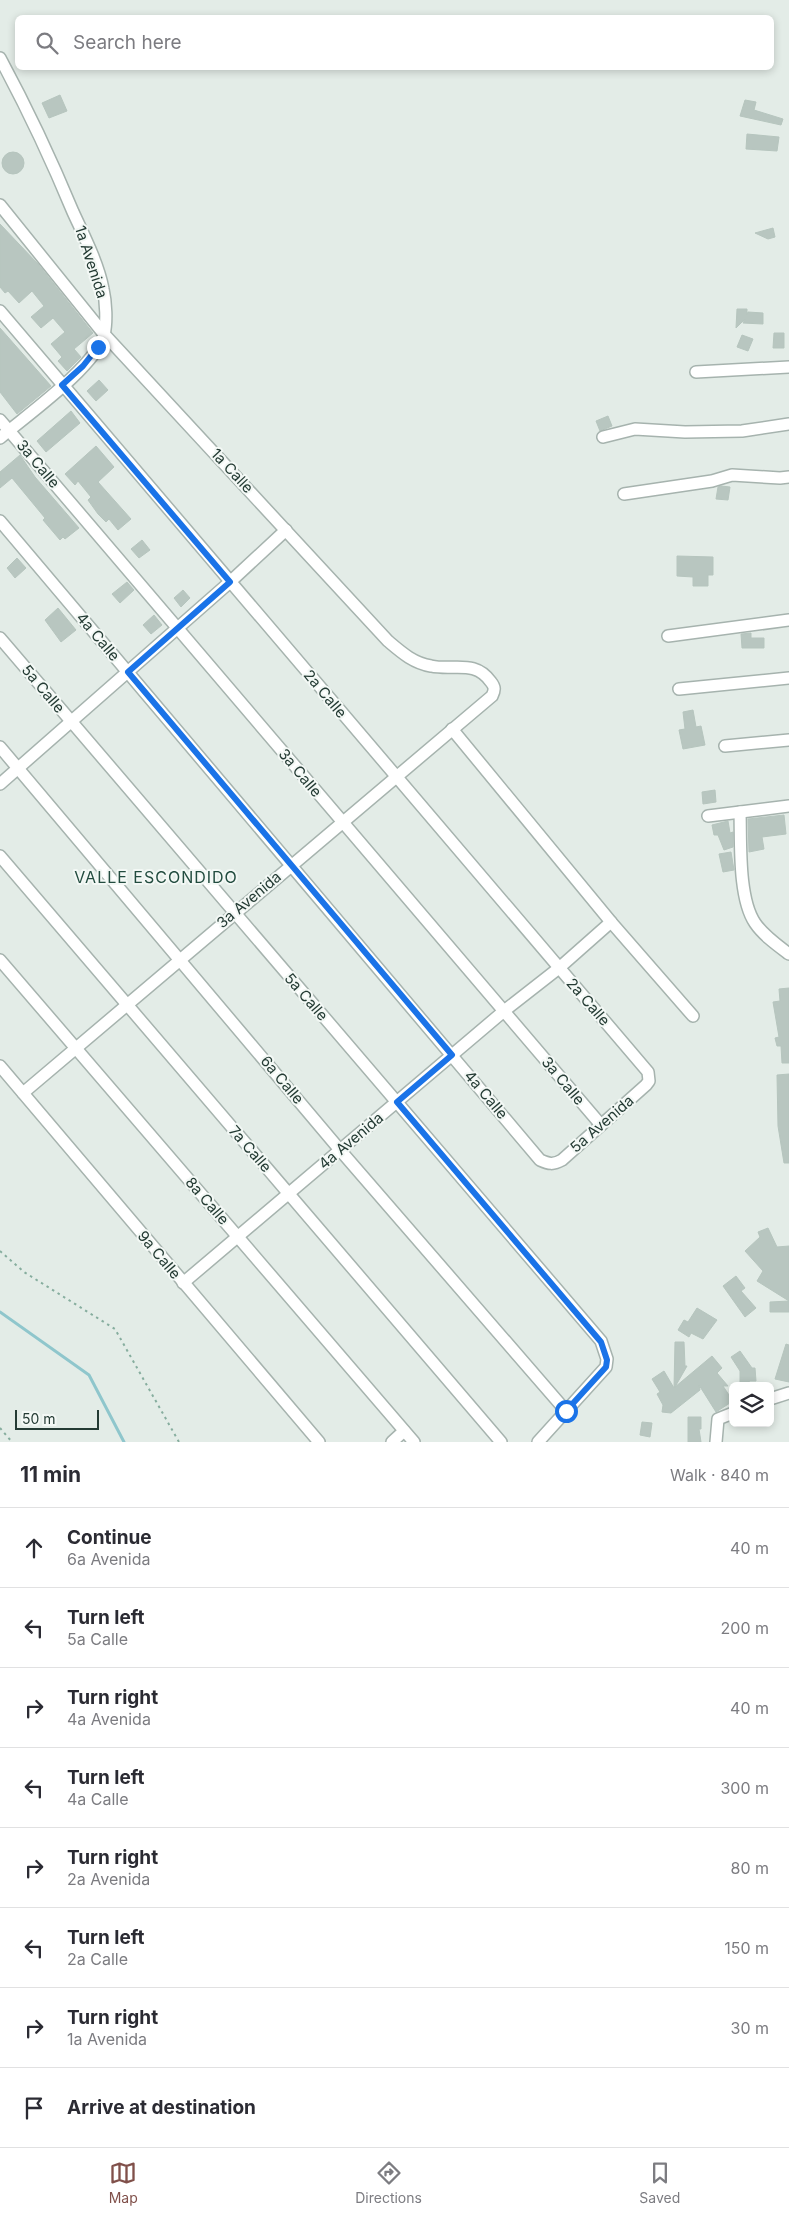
<!DOCTYPE html>
<meta charset="utf-8">
<style>
body{margin:0;font-family:Inter,sans-serif;background:#f2f2f3;color:#2b2b33}
.controls{position:absolute;right:15px;bottom:15px;display:grid;overflow:hidden;border-radius:8px;box-shadow:0 2px 8px #0003}
.controls button{width:45px;height:45px;display:grid;place-items:center;padding:0;border:0;border-bottom:1px solid #e1e1e2;background:#fff;color:#2b2b33;font:25px sans-serif}
.scale{position:absolute;left:15px;bottom:12px;width:84px;box-sizing:border-box;padding-left:5px;border:2px solid #243b34;border-top:0;font-size:14px;line-height:18px;white-space:nowrap;color:#243b34;-webkit-text-stroke:4px #f3f8f5;paint-order:stroke}
.stop{position:absolute;width:15px;height:15px;margin:-11px;border:4px solid #1a73e8;border-radius:50%;background:#fff}
.stop.end{background:#1a73e8;border-color:#fff;box-shadow:0 1px 5px #0008}
.list{margin:0;padding:0;list-style:none}
h2{display:flex;justify-content:space-between;align-items:center;height:65px;margin:0;padding:0 20px;font-size:21px}
h2 small{font-size:16px;font-weight:400;color:#7c7c81}
.list li{display:grid;grid-template-columns:32px 1fr auto;gap:15px;align-items:center;box-sizing:border-box;height:80px;padding:0 20px;border-top:1px solid #e1e1e2}
.list b{display:block;font-size:19px;white-space:nowrap}
.list p{margin:0;font-size:16px;white-space:nowrap;color:#7c7c81}
.list em{font-size:16px;font-style:normal;color:#7c7c81}
.icon{flex:none;width:28px;height:28px;fill:none;stroke:currentColor;stroke-width:2;stroke-linecap:round;stroke-linejoin:round}
.map{position:relative;flex:none;width:789px;height:1442px;overflow:hidden}
.search{position:absolute;background:#fff;box-shadow:0 2px 8px #0003;left:15px;right:15px;top:15px;height:55px;display:flex;align-items:center;gap:12px;box-sizing:border-box;padding:0 18px;border-radius:8px;color:#7c7c81;font-size:19px}
.sheet{height:705px;background:#fff}
nav{display:flex;justify-content:space-around;align-items:center;box-sizing:border-box;height:70px;border-top:1px solid #e1e1e2;background:#fff;font-size:14px;color:#7c7c81}
nav a{display:grid;justify-items:center;gap:2px}
nav .on{color:#80504a}
.map>svg:first-child{display:block}
</style>
<div class="map">
<svg width="789" height="1442" viewBox="0 0 789 1442">
<rect width="100%" height="100%" fill="#e3ece7"/>
<g fill="none" stroke-linecap="round" stroke-linejoin="round">
<!-- stream -->
<polyline stroke="#8fc6cc" stroke-width="3" points="0,1312 89,1375 124,1442"/>
</g>
<!-- building -->
<g fill="#b8c6c0" stroke="#b6c5be">
<polygon points="60,95 67,111 49,118 42,103"/>
<polygon points="745,100 756,102 754,110 783,119 781,125 740,116"/>
<polygon points="747,134 779,137 777,151 746,149"/>
<circle cx="13" cy="163" r="11"/>
<polygon points="0,224 38,264 93,333 74,349 81,357 67,371 58,361 62,357 51,344 65,332 53,318 41,328 31,317 44,306 32,291 19,303 8,291 5,293 0,287"/>
<polygon points="773,228 775,237 768,239 755,233"/>
<polygon points="737,309 747,309 747,315 748,312 763,313 763,324 743,323 745,319 736,328"/>
<polygon points="0,328 51,386 17,414 0,392"/>
<polygon points="774,333 784,333 784,348 773,348"/>
<polygon points="742,335 753,339 748,351 737,347"/>
<polygon points="99,380 108,390 96,401 87,391"/>
<polygon points="71,411 80,423 46,452 37,441"/>
<polygon points="608,416 612,426 600,431 596,421"/>
<polygon points="96,446 114,467 98,482 131,519 118,530 109,519 106,522 98,514 88,500 91,497 78,481 75,485 65,474"/>
<polygon points="20,455 35,477 79,528 65,539 63,537 60,540 43,520 45,518 12,478 0,488 0,472"/>
<polygon points="721,486 730,487 728,500 716,499 718,487"/>
<polygon points="142,540 150,550 139,558 131,549"/>
<polygon points="677,556 713,557 713,575 708,575 708,586 693,586 693,577 677,576"/>
<polygon points="17,558 26,568 15,578 7,568"/>
<polygon points="127,582 134,590 120,603 112,594"/>
<polygon points="183,590 190,598 181,607 174,598"/>
<polygon points="58,608 76,630 61,642 45,620"/>
<polygon points="154,615 162,625 151,634 143,625"/>
<polygon points="751,633 751,638 764,638 764,648 742,648 741,634"/>
<polygon points="693,710 696,727 701,726 705,745 683,749 679,730 685,729 683,712"/>
<polygon points="715,790 716,802 703,804 702,792"/>
<polygon points="784,815 786,834 762,837 764,849 749,852 748,819"/>
<polygon points="728,821 730,833 733,832 733,847 724,850 718,835 714,835 712,825"/>
<polygon points="731,852 734,870 723,872 719,854"/>
<polygon points="789,988 789,1063 782,1063 781,1046 777,1046 775,1038 779,1037 773,1002 780,1001 779,989"/>
<polygon points="789,1074 789,1163 784,1163 778,1126 777,1075"/>
<polygon points="768,1228 777,1247 789,1246 789,1301 757,1281 763,1271 745,1251 760,1237 758,1232"/>
<polygon points="736,1276 745,1288 741,1291 756,1308 745,1317 723,1286"/>
<polygon points="789,1301 789,1312 770,1312 770,1302"/>
<polygon points="697,1308 717,1320 703,1339 691,1333 689,1337 678,1330 684,1320 688,1322"/>
<polygon points="675,1342 684,1342 685,1366 687,1366 675,1387 712,1356 722,1368 717,1373 728,1386 723,1386 733,1401 716,1412 699,1385 700,1390 671,1413 662,1412 663,1405 657,1394 660,1392 652,1379 664,1371 674,1388"/>
<polygon points="786,1344 789,1345 789,1382 775,1379"/>
<polygon points="740,1351 752,1368 755,1368 756,1381 749,1381 751,1386 740,1386 740,1371 731,1357"/>
<polygon points="688,1417 701,1417 701,1429 699,1429 701,1442 688,1442"/>
<polygon points="642,1422 652,1423 650,1437 640,1435"/>
</g>
<g fill="none" stroke-linecap="round" stroke-linejoin="round">
<defs>
<g id="minor">
<path d="M0,58c27,50 51,101 73,154 11,24 25,51 30,77 3,13 4,33 1,46 -9,32 -77,80 -104,103"/>
<path d="M0,205l104,129 284,307c13,11 25,22 43,25 23,5 44,-7 60,16 4,5 4,8 1,14l-469,397"/>
<path d="M0,311l648,761 1,9 -3,4 -84,75c-9,5 -13,4 -22,0l-540,-639"/>
<polyline points="696,372 789,367"/>
<polyline points="0,420 601,1125"/>
<polyline points="603,437 635,429 685,432 742,431 789,424"/>
<polyline points="624,494 712,481 732,475 780,478 789,477"/>
<polyline points="668,636 789,620"/>
<path d="M0,638c199,235 401,468 601,703l6,18 -1,8 -68,75"/>
<polyline points="679,689 789,678"/>
<polyline points="452,729 611,922 693,1016"/>
<polyline points="725,746 789,740"/>
<polyline points="0,747 340,1150 566,1411"/>
<polyline points="0,784 230,582 286,530"/>
<path d="M740,812c1,30 -2,86 15,111 8,12 22,22 34,31"/>
<polyline points="708,816 789,806"/>
<polyline points="0,856 501,1442"/>
<polyline points="0,960 414,1442"/>
<polyline points="0,1066 319,1442"/>
<polyline points="183,1283 504,1011 559,968 611,922"/>
<polyline points="770,1399 789,1393"/>
<polyline points="392,1442 404,1431"/>
<polyline points="716,1442 718,1419 733,1413"/>
</g>
</defs>
<!-- minor casing -->
<use href="#minor" stroke="#a6b3ae" stroke-width="14"/>
<!-- path -->
<g stroke="#86ad9e" stroke-width="2" stroke-dasharray="2.5 4" stroke-linecap="butt">
<polyline points="0,1251 24,1272 115,1329 179,1442"/>
<polyline points="0,1428 12,1442"/>
</g>
<!-- minor -->
<use href="#minor" stroke="#fff" stroke-width="11"/>
</g>
<g fill="none" stroke-linecap="round" stroke-linejoin="round">
<!-- route -->
<polyline stroke="#1a73e8" stroke-width="6" points="98,347 83,366 62,385 230,582 128,672 452,1055 397,1102 601,1342 607,1360 606,1367 566,1411"/>
</g>
<g text-anchor="middle" stroke-width="4" stroke-linejoin="round" paint-order="stroke">
<!-- street labels -->
<g font-size="15" fill="#243b34" stroke="#f3f8f5">
<text transform="translate(91 262) rotate(72)" y="5">1a Avenida</text>
<text transform="translate(38 464) rotate(50)" y="5">3a Calle</text>
<text transform="translate(232 471) rotate(47)" y="5">1a Calle</text>
<text transform="translate(98 637) rotate(50)" y="5">4a Calle</text>
<text transform="translate(43 689) rotate(50)" y="5">5a Calle</text>
<text transform="translate(325 694) rotate(50)" y="5">2a Calle</text>
<text transform="translate(300 773) rotate(50)" y="5">3a Calle</text>
<text transform="translate(249 900) rotate(-40)" y="5">3a Avenida</text>
<text transform="translate(306 997) rotate(49)" y="5">5a Calle</text>
<text transform="translate(588 1002) rotate(49)" y="5">2a Calle</text>
<text transform="translate(282 1080) rotate(50)" y="5">6a Calle</text>
<text transform="translate(563 1081) rotate(50)" y="5">3a Calle</text>
<text transform="translate(486 1095) rotate(50)" y="5">4a Calle</text>
<text transform="translate(602 1124) rotate(-41)" y="5">5a Avenida</text>
<text transform="translate(351 1141) rotate(-40)" y="5">4a Avenida</text>
<text transform="translate(250 1149) rotate(49)" y="5">7a Calle</text>
<text transform="translate(207 1201) rotate(49)" y="5">8a Calle</text>
<text transform="translate(159 1255) rotate(50)" y="5">9a Calle</text>
</g>
<!-- neighbourhood labels -->
<g font-size="16" letter-spacing="1" fill="#224c3f" stroke="#f3f8f5">
<text x="156" y="883">VALLE ESCONDIDO</text>
</g>
</g>
</svg>
<div class="controls">
<button><svg class="icon" aria-label="layers" viewBox="0 0 24 24"><path d="M12 4l9 5-9 5-9-5zM3 14l9 5 9-5"/></svg></button>
</div>
<div class="scale">50 m</div>
<div class="stop" style="left:566px;top:1411px"></div>
<div class="stop end" style="left:98px;top:347px"></div>
<div class="search"><svg class="icon" aria-label="search" viewBox="0 0 24 24"><circle cx="10" cy="10" r="6"/><path d="M15 15l6 6"/></svg>Search here</div>
</div>
<section class="sheet">
<h2>11 min<small>Walk · 840 m</small></h2>
<ul class="list">
<li><svg class="icon" aria-label="ahead" viewBox="0 0 24 24"><path d="M12 20V5M6 11l6-6 6 6"/></svg><div><b>Continue</b><p>6a Avenida</p></div><em>40 m</em></li>
<li><svg class="icon" aria-label="left" viewBox="0 0 24 24"><path d="M17 20v-9H6M10 6l-5 5 5 5"/></svg><div><b>Turn left</b><p>5a Calle</p></div><em>200 m</em></li>
<li><svg class="icon" aria-label="right" viewBox="0 0 24 24"><path d="M7 20v-9h11M14 6l5 5-5 5"/></svg><div><b>Turn right</b><p>4a Avenida</p></div><em>40 m</em></li>
<li><svg class="icon" aria-label="left" viewBox="0 0 24 24"><path d="M17 20v-9H6M10 6l-5 5 5 5"/></svg><div><b>Turn left</b><p>4a Calle</p></div><em>300 m</em></li>
<li><svg class="icon" aria-label="right" viewBox="0 0 24 24"><path d="M7 20v-9h11M14 6l5 5-5 5"/></svg><div><b>Turn right</b><p>2a Avenida</p></div><em>80 m</em></li>
<li><svg class="icon" aria-label="left" viewBox="0 0 24 24"><path d="M17 20v-9H6M10 6l-5 5 5 5"/></svg><div><b>Turn left</b><p>2a Calle</p></div><em>150 m</em></li>
<li><svg class="icon" aria-label="right" viewBox="0 0 24 24"><path d="M7 20v-9h11M14 6l5 5-5 5"/></svg><div><b>Turn right</b><p>1a Avenida</p></div><em>30 m</em></li>
<li><svg class="icon" aria-label="arrive" viewBox="0 0 24 24"><path d="M6 21V4h12l-3 4 3 4H6"/></svg><div><b>Arrive at destination</b></div></li>
</ul>
</section>
<nav>
<a class="on"><svg class="icon" aria-label="map" viewBox="0 0 24 24"><path d="M3 6l6-2 6 2 6-2v14l-6 2-6-2-6 2zM9 4v14M15 6v14"/></svg>Map</a>
<a><svg class="icon" aria-label="directions" viewBox="0 0 24 24"><path d="M12 3l9 9-9 9-9-9zM9 14v-3h6M13 9l2 2-2 2"/></svg>Directions</a>
<a><svg class="icon" aria-label="saved" viewBox="0 0 24 24"><path d="M7 4h10v16l-5-4-5 4z"/></svg>Saved</a>
</nav>
